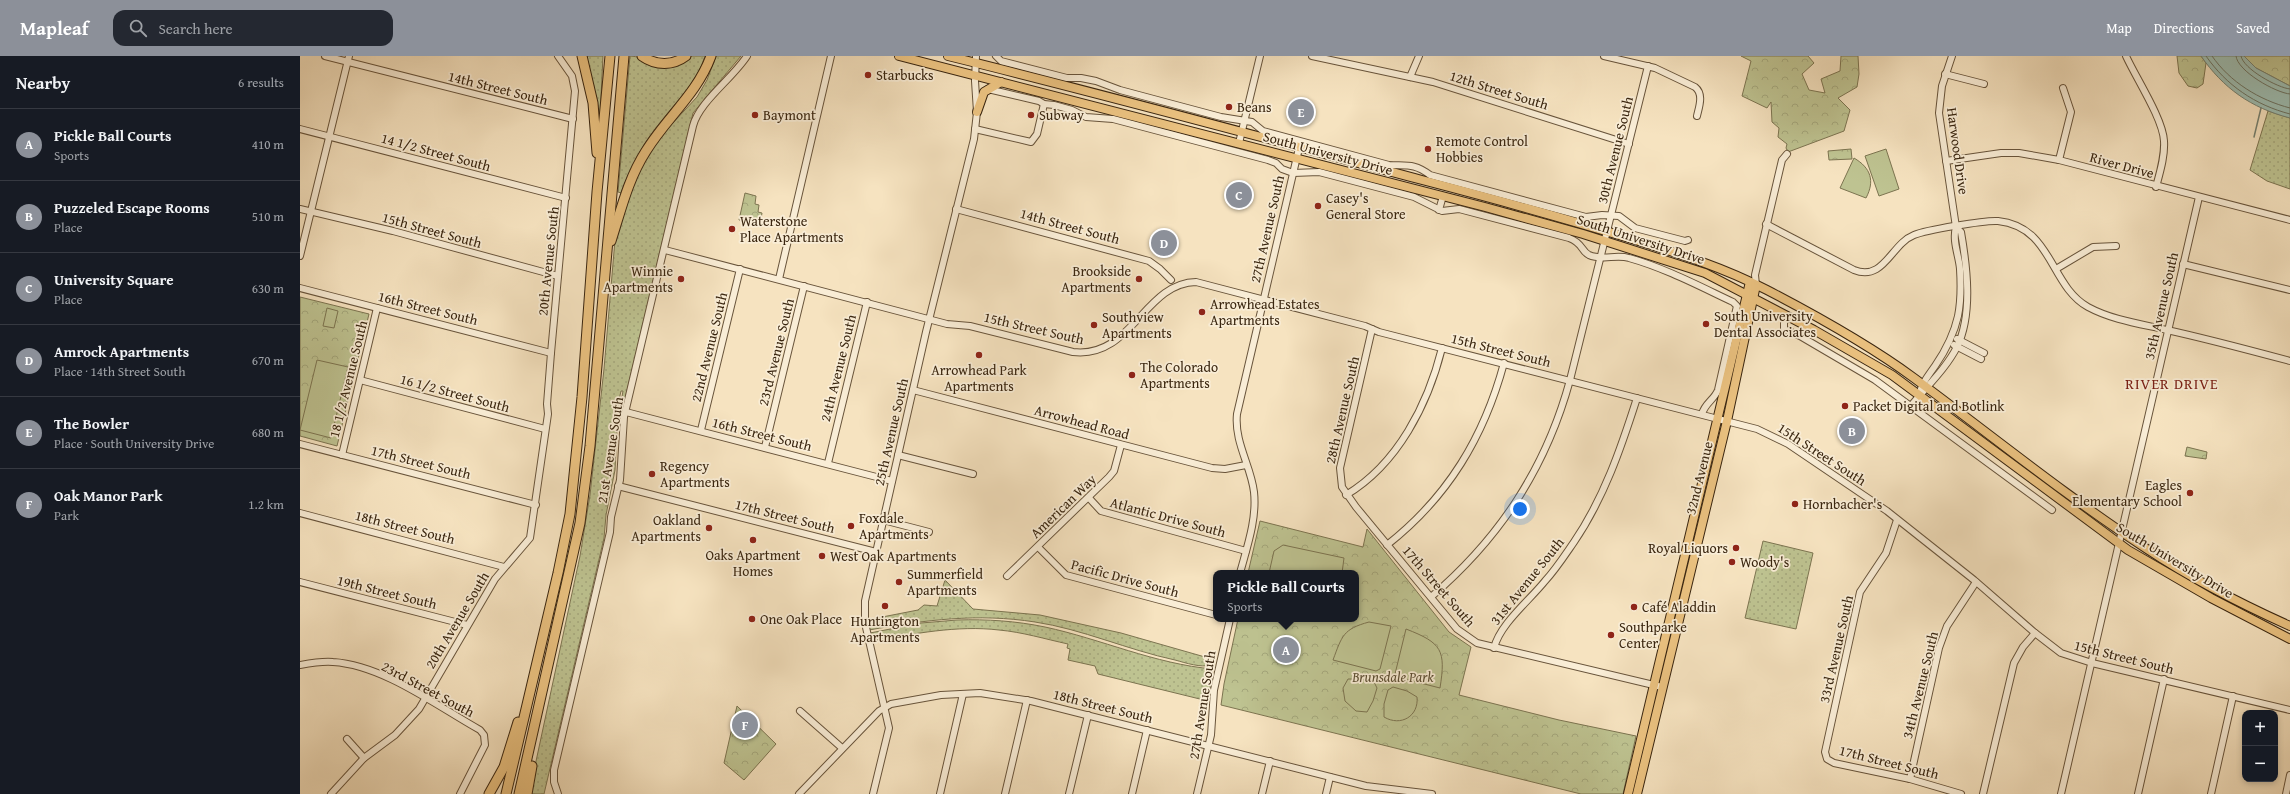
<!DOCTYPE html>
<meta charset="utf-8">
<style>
body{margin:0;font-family:"Gentium Book Plus",serif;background:#242831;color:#f1f3f6}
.controls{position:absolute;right:12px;bottom:12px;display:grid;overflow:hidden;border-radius:8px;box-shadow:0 2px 6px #0003}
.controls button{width:36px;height:36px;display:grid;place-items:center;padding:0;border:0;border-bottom:1px solid #363941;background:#171b24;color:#f1f3f6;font:20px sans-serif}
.you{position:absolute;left:1220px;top:453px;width:14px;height:14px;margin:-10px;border:3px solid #fff;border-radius:50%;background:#1a73e8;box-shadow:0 0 0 6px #1a73e833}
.badge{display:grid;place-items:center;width:26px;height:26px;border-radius:50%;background:#8c9099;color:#fff;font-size:13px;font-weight:700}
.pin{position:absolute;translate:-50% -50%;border:2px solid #fff;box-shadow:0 1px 4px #0006}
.popup{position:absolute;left:913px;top:514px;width:146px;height:52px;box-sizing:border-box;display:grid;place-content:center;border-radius:8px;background:#171b24;filter:drop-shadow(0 1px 3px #0005);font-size:13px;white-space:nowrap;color:#9ea1a6}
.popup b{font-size:15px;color:#f1f3f6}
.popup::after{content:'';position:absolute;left:50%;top:100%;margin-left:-8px;border:8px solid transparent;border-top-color:#171b24}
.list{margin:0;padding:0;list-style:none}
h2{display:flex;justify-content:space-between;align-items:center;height:52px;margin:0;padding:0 16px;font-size:17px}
h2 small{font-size:13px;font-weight:400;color:#9ea1a6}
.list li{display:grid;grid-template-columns:26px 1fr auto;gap:12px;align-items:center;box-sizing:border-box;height:72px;padding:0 16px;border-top:1px solid #363941}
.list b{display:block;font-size:15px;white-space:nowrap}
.list p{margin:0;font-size:13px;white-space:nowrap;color:#9ea1a6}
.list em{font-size:13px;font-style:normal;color:#9ea1a6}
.icon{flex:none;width:22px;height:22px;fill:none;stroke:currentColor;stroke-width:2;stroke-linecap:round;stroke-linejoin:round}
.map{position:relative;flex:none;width:1990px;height:738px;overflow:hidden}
header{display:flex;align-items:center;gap:24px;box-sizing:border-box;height:56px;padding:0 20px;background:#8c9099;color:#fff}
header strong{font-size:19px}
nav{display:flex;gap:22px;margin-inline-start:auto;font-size:14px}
.search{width:280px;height:36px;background:#242831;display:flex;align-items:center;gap:10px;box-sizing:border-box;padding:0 14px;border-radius:12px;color:#9ea1a6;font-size:15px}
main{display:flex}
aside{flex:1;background:#171b24}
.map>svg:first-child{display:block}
</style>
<header>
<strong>Mapleaf</strong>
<div class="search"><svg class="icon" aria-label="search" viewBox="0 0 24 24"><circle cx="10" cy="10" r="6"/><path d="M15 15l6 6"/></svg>Search here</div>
<nav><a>Map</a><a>Directions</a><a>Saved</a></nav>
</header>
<main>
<aside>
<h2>Nearby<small>6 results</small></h2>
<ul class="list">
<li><span class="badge">A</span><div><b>Pickle Ball Courts</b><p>Sports</p></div><em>410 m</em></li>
<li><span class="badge">B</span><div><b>Puzzeled Escape Rooms</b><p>Place</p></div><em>510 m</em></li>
<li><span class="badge">C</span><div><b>University Square</b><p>Place</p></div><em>630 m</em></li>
<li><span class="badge">D</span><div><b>Amrock Apartments</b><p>Place · 14th Street South</p></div><em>670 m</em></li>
<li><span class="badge">E</span><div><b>The Bowler</b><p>Place · South University Drive</p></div><em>680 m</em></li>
<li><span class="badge">F</span><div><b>Oak Manor Park</b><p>Park</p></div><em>1.2 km</em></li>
</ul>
</aside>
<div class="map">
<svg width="1990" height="738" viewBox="0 0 1990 738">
<defs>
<pattern id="grass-dots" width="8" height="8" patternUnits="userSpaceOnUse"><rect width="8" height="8" fill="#bec391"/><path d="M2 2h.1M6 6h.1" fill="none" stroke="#a4a77c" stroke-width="1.8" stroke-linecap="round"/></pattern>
<pattern id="forest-crowns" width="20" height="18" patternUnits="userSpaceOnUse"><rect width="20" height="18" fill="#bec391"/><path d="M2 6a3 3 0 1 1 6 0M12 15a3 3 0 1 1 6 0" fill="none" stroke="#a4a77c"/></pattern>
</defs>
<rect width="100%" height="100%" fill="#f6e3c0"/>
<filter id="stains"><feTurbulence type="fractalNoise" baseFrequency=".005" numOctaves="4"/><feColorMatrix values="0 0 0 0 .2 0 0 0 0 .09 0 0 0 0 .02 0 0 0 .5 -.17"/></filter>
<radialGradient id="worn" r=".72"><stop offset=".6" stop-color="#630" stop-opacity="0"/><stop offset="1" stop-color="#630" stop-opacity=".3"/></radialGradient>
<!-- grass -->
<g fill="url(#grass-dots)" stroke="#7c7450">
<polygon points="286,0 303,0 300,61 298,61"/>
<path d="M330,0c15,0 20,13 37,12 15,-1 17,-9 25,-12 3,0 9,0 13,0 -8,26 -26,42 -42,63 -19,22 -32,47 -42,74l-3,-1z"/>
<polygon points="416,0 441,0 393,57 321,360 319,358 323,335 321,335 315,362 317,373 315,414 306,459 304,482 244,738 229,738 280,500 290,439 304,313 315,184 326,144 345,103 358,83 397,41 407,24"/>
<polygon points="1968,55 1990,62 1990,133 1967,125 1950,114"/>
<polygon points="1463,485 1513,497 1496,573 1445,562"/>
<path d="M645,524l28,29 67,6 81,18 91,26 -1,6c-10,3 -25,-2 -36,-5 -47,-10 -93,-31 -140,-38 -57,-9 -110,-2 -166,8l-2,-10 51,-10 6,-5 13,1z"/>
<path d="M657,564c30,-1 59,1 88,7 56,12 110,37 168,42l-5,32 -110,-27 -3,-8 -27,-6 2,-11 -3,-1 1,-4c-23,-5 -46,-12 -69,-14 -42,-5 -86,4 -127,11l-2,-8 51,-10z"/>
</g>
<!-- forest -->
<g fill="url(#forest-crowns)" stroke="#7c7450">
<polygon points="1441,0 1508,0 1514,7 1502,18 1509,34 1525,37 1521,23 1540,15 1541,0 1558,0 1559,18 1557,31 1538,42 1550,54 1544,75 1488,96 1486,92 1487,88 1478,81 1479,72 1472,66 1471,46 1467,52 1442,40 1451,5"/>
<polygon points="1877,0 1901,0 1906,7 1903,28 1897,32 1888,30 1879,17"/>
<polygon points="1944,0 1990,0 1990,30 1956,12"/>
<polygon points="1551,93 1552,103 1529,104 1528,95"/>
<polygon points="445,137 456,140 455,148 459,149 458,156 462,157 460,169 439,164"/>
<polygon points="0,241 69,258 37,390 0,380"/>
<polygon points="1887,391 1907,396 1906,403 1885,400"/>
<polygon points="960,465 1063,491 1067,473 1149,576 1171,591 1159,639 1259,664 1336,680 1323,738 1281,738 921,649 924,628 938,563 1056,563 1056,517 948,517"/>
<polygon points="437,650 476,688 444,724 424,707"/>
</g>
<!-- pitch -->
<g fill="#bec391" stroke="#7c7450">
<polygon points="1586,93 1599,133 1579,140 1565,100"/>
<path d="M1554,102c17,10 21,23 12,40l-26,-10z"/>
<polygon points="27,252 38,255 34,272 23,270"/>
<polygon points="17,304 48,311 31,382 0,374"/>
<polygon points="983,489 1044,502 1042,517 969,517 974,495"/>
<path d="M1069,566l22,4 -11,43 -4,2 -43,-11c9,-24 10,-31 36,-38z"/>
<path d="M1106,573c36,14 40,21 34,59l-43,-11 -2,-3z"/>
<polygon points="1048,623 1060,623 1074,626 1077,632 1073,645 1067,656 1056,655 1045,645 1043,632"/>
<path d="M1093,631l14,4 10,6c2,19 -16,30 -33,20v-13l4,-14z"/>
</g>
<!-- water -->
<path fill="#9dbeb3" stroke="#758171" d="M1901,0h43l12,12 34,18v32c-39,-10 -67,-30 -89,-62z"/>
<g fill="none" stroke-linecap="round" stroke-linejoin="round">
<!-- shore -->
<g stroke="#6b7261" stroke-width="1">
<path d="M1906,0c20,29 49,49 84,58"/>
<path d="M1912,0c18,26 47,44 78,52"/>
<path d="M1936,0c1,15 40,37 54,38"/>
<path d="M1941,0c2,13 37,32 49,33"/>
</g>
<!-- stream -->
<polyline stroke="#758171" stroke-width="1.5" points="1954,81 1961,52"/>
<defs>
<g id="minor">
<polyline points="25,0 273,63"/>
<path d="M696,0l5,5 66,17h14l15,3 24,9 101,27 31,5 11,9 126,34c18,1 25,-2 41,10l156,42 16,-2 17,1 16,12 50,13 3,-1"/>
<polyline points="1012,0 1133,26 1329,88"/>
<path d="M1304,0l51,12 40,19c9,7 4,20 2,29"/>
<path d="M1826,0c10,22 37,63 38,85 1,15 -4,31 -8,46"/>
<polyline points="1645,18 1684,28"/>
<polyline points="1110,21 1119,0"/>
<path d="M688,33l51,12 5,3 10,1 18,5 14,7 27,2 155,41 8,3 6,6 11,4 26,-1 95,25 28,14 17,-2 110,29c14,5 12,13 20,17 13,6 27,-1 40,3 36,10 70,28 104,44l4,4 -19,84c-4,10 -13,13 -16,24"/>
<polyline points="0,73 266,142"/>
<polyline points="675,73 731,86 737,78 744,48"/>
<polyline points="939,87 960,0"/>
<polyline points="1759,104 1771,56 1763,32"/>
<polyline points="1646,105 1701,97 1719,97 1759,104 1990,164"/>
<polyline points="0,153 93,175 258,220"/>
<polyline points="656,153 849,205 860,213 871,224"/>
<polyline points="1139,154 1143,140"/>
<path d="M1466,168l88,46c30,12 37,-26 60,-35 12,-5 71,-15 84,-14 55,6 51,64 90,86 24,13 53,17 79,23 41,9 82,20 123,31"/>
<path d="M365,194l282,74 23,2 103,26c59,7 71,-69 123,-70l169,44 14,6 378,97 31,15 99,67 87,69 61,53 26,20 31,10 198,47"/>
<polyline points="0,200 49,0"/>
<polyline points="1883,208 1990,234"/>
<polyline points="1756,213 1793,191 1816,190"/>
<polyline points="479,223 531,0"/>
<polyline points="1456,229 1455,219 1482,104 1487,98"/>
<polyline points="0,232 251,297"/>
<polyline points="1487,259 1484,267 1484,273 1500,280 1575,324 1752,454"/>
<polyline points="1072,273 1040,412 1042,431 1056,451 1157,573 1177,587 1362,631"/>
<polyline points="1657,283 1684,297"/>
<polyline points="1654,289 1681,303"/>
<polyline points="60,324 245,373"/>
<polyline points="613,334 912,412 925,413 946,409"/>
<path d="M1619,339c3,-12 9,-19 16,-29 11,-16 19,-32 23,-50 3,-15 3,-31 2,-47 -1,-13 -8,-28 -4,-42l-17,-114 3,-27 10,-30"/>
<path d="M1610,351c16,-20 35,-37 47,-60 16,-33 10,-80 4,-115l-5,-5"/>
<polyline points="326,356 592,425"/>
<polyline points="401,374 440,213"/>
<polyline points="0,388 236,449"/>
<polyline points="465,391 504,230"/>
<polyline points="42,399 77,252"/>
<polyline points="598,399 673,418"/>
<polyline points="528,407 567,246"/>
<polyline points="318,430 576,496"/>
<path d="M1046,439c52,-31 82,-91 96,-147"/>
<polyline points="789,442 801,455 946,495"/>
<polyline points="0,457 204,511"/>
<polyline points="583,464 629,476"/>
<polyline points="1597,464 1586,497 1560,536 1525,696 1527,703 1534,707 1610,723 1661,738"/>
<path d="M1087,489c61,-48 97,-108 117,-182"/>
<polyline points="738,491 766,519 916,559"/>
<path d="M940,517c7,-26 17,-54 14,-81 -3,-26 -20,-50 -17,-78l62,-266"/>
<polyline points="707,520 809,421 814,415 821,389"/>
<polyline points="0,526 167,569"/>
<path d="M1131,541c69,-59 115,-129 139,-217l78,-314"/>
<path d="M1194,592c6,-24 35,-47 51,-67 11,-12 20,-26 29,-39 30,-44 47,-94 63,-144"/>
<path d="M0,609c11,-2 23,-4 33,-3 50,3 104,44 147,68l4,5 1,10 -25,49"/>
<polyline points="500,655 542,692"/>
<polyline points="47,683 64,702"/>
<polyline points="1610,723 1639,592 1647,570 1676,526"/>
<polyline points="31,738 64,702 95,679 119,653 195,523 230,482 248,358 247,348 251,297 275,35 272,20 258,0"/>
<path d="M258,738l-4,-12v-12l56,-238 1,-15 9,-37 4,-63 69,-291c6,-24 39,-47 54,-70"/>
<polyline points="499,738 579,655 591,648 641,639 680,637 731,645 1066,730 1132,738"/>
<polyline points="573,738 589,672 565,567 565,545 626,276 674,83 677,56 675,25 676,0"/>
<polyline points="640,738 663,638"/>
<polyline points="705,738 727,644"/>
<polyline points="769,738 788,659"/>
<polyline points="832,738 847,674"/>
<polyline points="897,738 911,679 914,634 930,563"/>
<polyline points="962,738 970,705"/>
<polyline points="1026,738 1030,721"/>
<polyline points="1683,738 1714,607 1723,591 1735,577"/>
<polyline points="1761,738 1899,141"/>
<polyline points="1838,738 1864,623"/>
<polyline points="1911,738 1933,640"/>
<polyline points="1986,738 1990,719"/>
</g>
<g id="major">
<polyline points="599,0 1185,151 1283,178 1405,217 1514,274 1592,319 1828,494 1911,542 1990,583"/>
<path d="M648,0c159,39 316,82 474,124 69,18 138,37 207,58 48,15 94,29 138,52 50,26 101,54 147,88 77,57 152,118 233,171 45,30 94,55 143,77"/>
<polyline points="677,56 684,36 701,26"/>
<polyline points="1328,738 1450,226"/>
<polyline points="1337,738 1427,365 1456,229"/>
</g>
<g id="highway">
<polyline points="282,0 293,47 297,97"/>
<path d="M342,0c14,10 31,10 44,0"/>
<path d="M311,185c10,-31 17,-62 35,-90 21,-34 51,-57 65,-95"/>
<polyline points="189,738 204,711 218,666"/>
<polyline points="206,738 258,517 270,458 282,341 297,136 310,0"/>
<polyline points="219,738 280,467 290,390 324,0"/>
<polyline points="227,738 232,710"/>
</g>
</defs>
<!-- minor casing -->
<use href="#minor" stroke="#68543b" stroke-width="8"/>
<!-- major casing -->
<use href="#major" stroke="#39250f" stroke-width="10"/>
<!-- highway casing -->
<use href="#highway" stroke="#39250f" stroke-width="11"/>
<!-- minor -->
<use href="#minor" stroke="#f9edd6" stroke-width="6"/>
<!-- major -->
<use href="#major" stroke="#ebc280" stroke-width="8"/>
<!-- highway -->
<use href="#highway" stroke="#ebc280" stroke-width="9"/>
</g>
<!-- markers -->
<g fill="#8f2418" stroke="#f9edd6" stroke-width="1.5">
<circle cx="568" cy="19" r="4"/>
<circle cx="929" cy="51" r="4"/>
<circle cx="455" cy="59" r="4"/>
<circle cx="731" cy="59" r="4"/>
<circle cx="1128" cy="93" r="4"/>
<circle cx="1018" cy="150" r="4"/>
<circle cx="432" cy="173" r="4"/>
<circle cx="381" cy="223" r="4"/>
<circle cx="839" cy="223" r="4"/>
<circle cx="902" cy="256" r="4"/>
<circle cx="1406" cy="268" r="4"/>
<circle cx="794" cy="269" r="4"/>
<circle cx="679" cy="299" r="4"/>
<circle cx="832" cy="319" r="4"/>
<circle cx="1545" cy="350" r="4"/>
<circle cx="352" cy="418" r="4"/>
<circle cx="1890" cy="437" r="4"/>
<circle cx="1495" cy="448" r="4"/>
<circle cx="551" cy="470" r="4"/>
<circle cx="409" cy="472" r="4"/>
<circle cx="453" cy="484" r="4"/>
<circle cx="1436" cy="492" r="4"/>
<circle cx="522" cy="500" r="4"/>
<circle cx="1432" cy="506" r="4"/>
<circle cx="599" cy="526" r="4"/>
<circle cx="585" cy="550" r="4"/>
<circle cx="1334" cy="551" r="4"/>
<circle cx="452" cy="563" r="4"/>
<circle cx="1311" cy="579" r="4"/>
</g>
<g text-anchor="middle" stroke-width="3.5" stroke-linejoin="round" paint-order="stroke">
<!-- poi labels -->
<g font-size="14" fill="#39250f" stroke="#f9edd6" text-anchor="start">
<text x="576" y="24">Starbucks</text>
<text x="937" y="56">Beans</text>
<text x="463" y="64">Baymont</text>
<text x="739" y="64">Subway</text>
<text x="1136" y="90">Remote Control<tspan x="1136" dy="16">Hobbies</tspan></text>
<text x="1026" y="147">Casey's<tspan x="1026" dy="16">General Store</tspan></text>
<text x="440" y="170">Waterstone<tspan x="440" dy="16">Place Apartments</tspan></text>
<text x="373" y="220" text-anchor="end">Winnie<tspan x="373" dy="16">Apartments</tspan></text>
<text x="831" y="220" text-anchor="end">Brookside<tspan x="831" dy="16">Apartments</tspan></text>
<text x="910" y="253">Arrowhead Estates<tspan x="910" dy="16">Apartments</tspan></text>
<text x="1414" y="265">South University<tspan x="1414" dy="16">Dental Associates</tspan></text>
<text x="802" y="266">Southview<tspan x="802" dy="16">Apartments</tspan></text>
<text x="840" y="316">The Colorado<tspan x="840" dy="16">Apartments</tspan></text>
<text x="679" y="319" text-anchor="middle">Arrowhead Park<tspan x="679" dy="16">Apartments</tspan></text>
<text x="1553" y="355">Packet Digital and Botlink</text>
<text x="360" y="415">Regency<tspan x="360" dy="16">Apartments</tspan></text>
<text x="1882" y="434" text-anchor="end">Eagles<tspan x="1882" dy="16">Elementary School</tspan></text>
<text x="1503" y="453">Hornbacher's</text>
<text x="559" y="467">Foxdale<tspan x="559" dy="16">Apartments</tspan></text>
<text x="401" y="469" text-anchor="end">Oakland<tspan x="401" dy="16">Apartments</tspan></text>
<text x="1428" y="497" text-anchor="end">Royal Liquors</text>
<text x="453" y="504" text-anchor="middle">Oaks Apartment<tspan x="453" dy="16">Homes</tspan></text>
<text x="530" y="505">West Oak Apartments</text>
<text x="1440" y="511">Woody's</text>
<text x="607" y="523">Summerfield<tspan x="607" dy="16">Apartments</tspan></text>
<text x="1342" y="556">Café Aladdin</text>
<text x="460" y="568">One Oak Place</text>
<text x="585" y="570" text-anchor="middle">Huntington<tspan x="585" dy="16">Apartments</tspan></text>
<text x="1319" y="576">Southparke<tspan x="1319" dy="16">Center</tspan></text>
</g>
<!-- street labels -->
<g font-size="14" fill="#39250f" stroke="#f9edd6">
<text transform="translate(198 32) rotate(14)" y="5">14th Street South</text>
<text transform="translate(1199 34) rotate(17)" y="5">12th Street South</text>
<text transform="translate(1315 94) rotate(-76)" y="5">30th Avenue South</text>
<text transform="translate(1658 95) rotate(82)" y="5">Harwood Drive</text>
<text transform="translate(136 96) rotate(15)" y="5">14 1/2 Street South</text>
<text transform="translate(1028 97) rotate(15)" y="5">South University Drive</text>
<text transform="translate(1822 109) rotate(15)" y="5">River Drive</text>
<text transform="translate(770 170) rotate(15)" y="5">14th Street South</text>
<text transform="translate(967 173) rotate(-77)" y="5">27th Avenue South</text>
<text transform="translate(132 174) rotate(15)" y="5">15th Street South</text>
<text transform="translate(1341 183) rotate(18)" y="5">South University Drive</text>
<text transform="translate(248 205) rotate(-84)" y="5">20th Avenue South</text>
<text transform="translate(1861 250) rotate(-77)" y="5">35th Avenue South</text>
<text transform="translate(128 252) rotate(14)" y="5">16th Street South</text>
<text transform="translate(734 272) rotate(13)" y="5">15th Street South</text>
<text transform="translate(409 291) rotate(-76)" y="5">22nd Avenue South</text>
<text transform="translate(1201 294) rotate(14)" y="5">15th Street South</text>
<text transform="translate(476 296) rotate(-76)" y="5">23rd Avenue South</text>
<text transform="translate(538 312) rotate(-76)" y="5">24th Avenue South</text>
<text transform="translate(48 323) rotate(-76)" y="5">18 1/2 Avenue South</text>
<text transform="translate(155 337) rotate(15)" y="5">16 1/2 Street South</text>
<text transform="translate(1042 354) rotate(-77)" y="5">28th Avenue South</text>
<text transform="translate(782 366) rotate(15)" y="5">Arrowhead Road</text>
<text transform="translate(591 376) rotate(-77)" y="5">25th Avenue South</text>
<text transform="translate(462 378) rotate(14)" y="5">16th Street South</text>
<text transform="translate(310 394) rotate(-81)" y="5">21st Avenue South</text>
<text transform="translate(1522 398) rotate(33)" y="5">15th Street South</text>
<text transform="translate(121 406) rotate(14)" y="5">17th Street South</text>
<text transform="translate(1399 422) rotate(-76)" y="5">32nd Avenue</text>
<text transform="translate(763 450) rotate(-44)" y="5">American Way</text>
<text transform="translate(485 460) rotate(14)" y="5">17th Street South</text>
<text transform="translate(868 461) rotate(15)" y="5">Atlantic Drive South</text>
<text transform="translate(105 471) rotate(14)" y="5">18th Street South</text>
<text transform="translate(1875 504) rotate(31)" y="5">South University Drive</text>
<text transform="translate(825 522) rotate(15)" y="5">Pacific Drive South</text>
<text transform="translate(1227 525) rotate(-51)" y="5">31st Avenue South</text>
<text transform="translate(1139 530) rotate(49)" y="5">17th Street South</text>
<text transform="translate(87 536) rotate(14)" y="5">19th Street South</text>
<text transform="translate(157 564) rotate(-59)" y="5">20th Avenue South</text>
<text transform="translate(1536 593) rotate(-77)" y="5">33rd Avenue South</text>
<text transform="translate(1824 601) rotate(14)" y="5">15th Street South</text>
<text transform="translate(1620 629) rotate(-76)" y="5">34th Avenue South</text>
<text transform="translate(128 633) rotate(28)" y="5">23rd Street South</text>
<text transform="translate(902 649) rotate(-81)" y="5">27th Avenue South</text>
<text transform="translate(803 650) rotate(14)" y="5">18th Street South</text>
<text transform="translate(1589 706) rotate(14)" y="5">17th Street South</text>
</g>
<!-- park labels -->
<g font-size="14" font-style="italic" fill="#5a4c30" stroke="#f9edd6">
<text x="1093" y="626">Brunsdale Park</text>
</g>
<!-- neighbourhood labels -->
<g font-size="15" letter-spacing="1" fill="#7a1f14" stroke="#f9edd6">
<text x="1872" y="333">RIVER DRIVE</text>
</g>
</g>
<rect width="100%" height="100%" filter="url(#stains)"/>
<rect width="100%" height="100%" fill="url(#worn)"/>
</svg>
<div class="controls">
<button>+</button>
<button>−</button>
</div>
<div class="you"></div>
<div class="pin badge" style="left:986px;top:594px">A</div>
<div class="popup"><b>Pickle Ball Courts</b>Sports</div>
<div class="pin badge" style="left:1552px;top:375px">B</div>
<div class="pin badge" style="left:939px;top:139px">C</div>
<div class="pin badge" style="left:864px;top:187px">D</div>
<div class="pin badge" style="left:1001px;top:56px">E</div>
<div class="pin badge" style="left:445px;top:669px">F</div>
</div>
</main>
